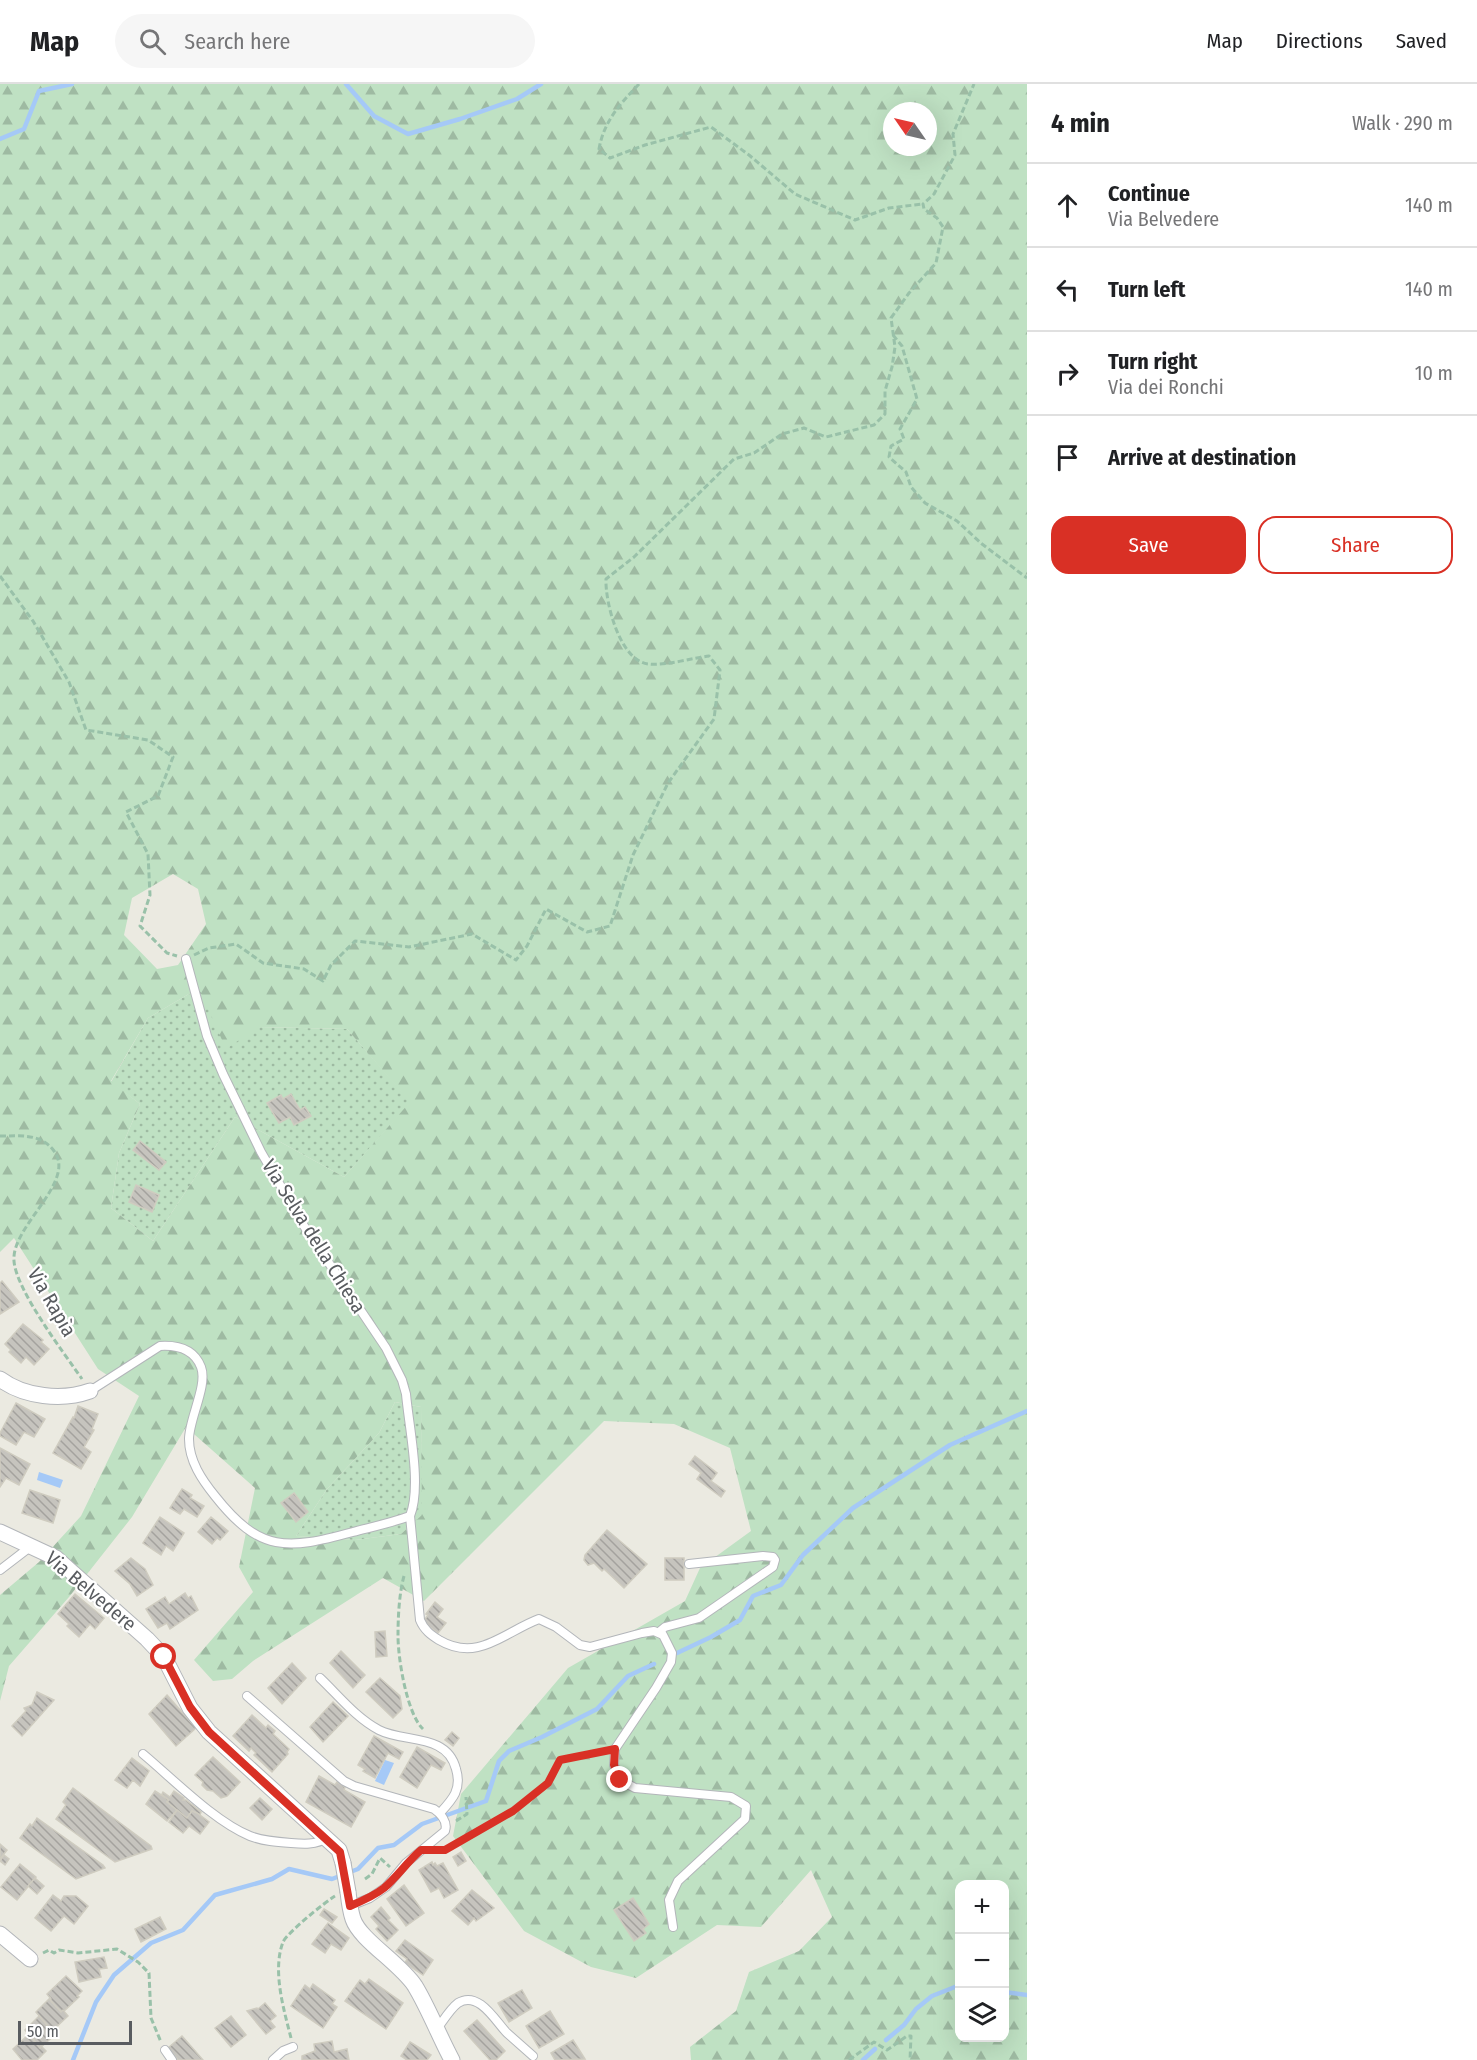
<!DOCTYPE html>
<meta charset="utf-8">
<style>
body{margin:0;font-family:"Fira Sans Condensed",sans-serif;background:#f6f6f6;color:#202124}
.controls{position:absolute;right:18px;bottom:18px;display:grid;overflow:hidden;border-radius:12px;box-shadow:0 6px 24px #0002}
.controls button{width:54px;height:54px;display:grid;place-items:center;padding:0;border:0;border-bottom:2px solid #e0e0e0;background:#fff;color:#202124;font:30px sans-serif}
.compass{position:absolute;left:883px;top:18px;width:54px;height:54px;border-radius:50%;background:#fff;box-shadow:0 6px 24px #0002;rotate:304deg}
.scale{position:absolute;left:18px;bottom:15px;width:114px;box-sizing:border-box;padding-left:6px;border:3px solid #595c60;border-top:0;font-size:16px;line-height:21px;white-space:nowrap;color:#595c60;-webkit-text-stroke:4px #fff;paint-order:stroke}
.stop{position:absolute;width:18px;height:18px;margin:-14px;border:4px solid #d93025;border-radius:50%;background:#fff}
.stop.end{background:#d93025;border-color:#fff;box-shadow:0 2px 6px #0008}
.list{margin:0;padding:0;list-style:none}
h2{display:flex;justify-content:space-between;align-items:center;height:78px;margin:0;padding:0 24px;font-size:26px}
h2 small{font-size:20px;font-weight:400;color:#757577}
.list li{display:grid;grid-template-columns:39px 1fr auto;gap:18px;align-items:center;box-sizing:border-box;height:84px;padding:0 24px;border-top:2px solid #e0e0e0}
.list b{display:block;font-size:22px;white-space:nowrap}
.list p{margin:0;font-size:20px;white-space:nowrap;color:#757577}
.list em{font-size:20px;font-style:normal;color:#757577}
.actions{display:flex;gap:12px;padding:18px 24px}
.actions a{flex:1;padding:14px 0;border:2px solid #d93025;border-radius:18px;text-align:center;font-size:21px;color:#d93025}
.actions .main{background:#d93025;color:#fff}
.icon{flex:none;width:33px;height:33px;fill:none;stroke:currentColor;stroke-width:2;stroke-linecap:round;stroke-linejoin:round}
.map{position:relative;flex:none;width:1027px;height:1976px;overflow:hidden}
header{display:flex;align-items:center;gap:36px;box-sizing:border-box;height:84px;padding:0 30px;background:#fff;border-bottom:2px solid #e0e0e0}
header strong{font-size:28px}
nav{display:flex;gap:33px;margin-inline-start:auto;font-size:21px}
.search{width:420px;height:54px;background:#f6f6f6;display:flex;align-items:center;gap:15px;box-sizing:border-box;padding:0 21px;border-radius:33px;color:#757577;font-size:22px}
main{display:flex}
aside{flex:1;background:#fff}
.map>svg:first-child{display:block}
</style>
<header>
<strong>Map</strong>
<div class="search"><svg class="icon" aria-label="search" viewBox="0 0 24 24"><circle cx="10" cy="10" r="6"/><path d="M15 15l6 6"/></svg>Search here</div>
<nav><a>Map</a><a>Directions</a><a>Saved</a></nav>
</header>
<main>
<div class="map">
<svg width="1027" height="1976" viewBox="0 0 1027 1976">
<defs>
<pattern id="grass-dots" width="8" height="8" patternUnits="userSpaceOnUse" patternTransform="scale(1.5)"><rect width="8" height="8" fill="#bfe1c3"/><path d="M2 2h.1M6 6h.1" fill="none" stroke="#9ebaa2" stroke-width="1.8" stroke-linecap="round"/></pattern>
<pattern id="forest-firs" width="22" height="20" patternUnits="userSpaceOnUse" patternTransform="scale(1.5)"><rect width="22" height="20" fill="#bfe1c3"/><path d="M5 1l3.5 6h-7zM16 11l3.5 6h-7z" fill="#9ebaa2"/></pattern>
<pattern id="building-back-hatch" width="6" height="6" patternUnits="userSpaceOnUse" patternTransform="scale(1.5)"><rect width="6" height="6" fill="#c6c4be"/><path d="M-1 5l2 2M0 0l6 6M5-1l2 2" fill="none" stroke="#a4a29e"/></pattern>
</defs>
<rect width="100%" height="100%" fill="#ebeae1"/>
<!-- grass -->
<g fill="url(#grass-dots)">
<polygon points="199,904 258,943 347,945 411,1018 344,1093 235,1033 153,1157 111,1124 119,1069 140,1020 111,998 148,934"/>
<polygon points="395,1318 421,1323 423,1431 401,1450 355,1456 296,1452 327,1405 379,1349"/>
</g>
<!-- forest -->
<path fill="url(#forest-firs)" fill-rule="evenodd" d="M0,0h1027v1976h-336l-1,-13 46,-36 13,-39 50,-21 33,-34 -21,-47 -50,57 -44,-2 -81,53 -45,-11 -67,-36 -71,-95 8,-42 107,-126 117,-67 15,-33 51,-37 -21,-83 -56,-24 -70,-3 -180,180 -41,-23 -130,83 -21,18 -19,2 -19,-21 59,-68 -14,-25 16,-79 -69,-61 -54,90 -63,80 -60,69 -9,35v-106l39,-33 42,-46 58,-120 -41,-27 -84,-131 -14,14zM892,27h36v36h-36zM173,790l25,15 8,35 -28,41 -21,4 -33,-34 8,-37zM199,904l27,61 32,-22 89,2 63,73 -66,75 -109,-60 -82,124 -42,-33 8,-55 21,-49 -29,-23 37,-63zM395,1318l26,5 1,108 -21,19 -46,6 -59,-4 31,-47 52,-56zM960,1800h44v154h-44z"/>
<!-- water -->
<g fill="#a5c9f7">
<polygon points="39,1388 63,1396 60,1404 37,1396"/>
<polygon points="385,1676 394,1679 384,1701 375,1697"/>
</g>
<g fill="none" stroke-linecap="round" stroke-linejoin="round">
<!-- stream -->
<g stroke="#a5c9f7" stroke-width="4.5">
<polyline points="346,0 374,32 408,50 460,35 517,15 541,0"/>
<polyline points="0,55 24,45 39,7 72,0"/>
<polyline points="677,1569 711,1553 740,1536 753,1512 781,1501 803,1471 853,1424 950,1361 1027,1327"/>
<polyline points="1004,1908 1027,1911"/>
<polyline points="886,1956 904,1941 916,1925 932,1912 960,1901"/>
<polyline points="73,1976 96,1918 114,1891 151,1859 183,1846 215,1811 272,1795 289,1785 332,1795 358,1785 378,1764 394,1761 422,1740 486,1717 499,1677 509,1667 542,1653 597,1625 628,1592 654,1580"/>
<polyline points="863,1976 875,1965"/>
</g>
</g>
<!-- building -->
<g fill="url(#building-back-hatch)" stroke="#cfccc0" stroke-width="1.5">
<polygon points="291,1010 300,1026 305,1023 311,1032 294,1041 290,1033 279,1039 267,1019 281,1011 283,1015"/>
<polygon points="140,1057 166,1078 159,1086 133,1066"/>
<polygon points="136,1101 159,1111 152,1128 129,1118"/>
<polygon points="2,1197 19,1218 0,1230 0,1199"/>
<polygon points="23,1240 43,1256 41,1258 49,1265 34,1281 26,1273 21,1279 9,1268 11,1266 5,1260"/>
<polygon points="16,1319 45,1335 34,1353 24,1348 16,1361 0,1352 0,1349"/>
<polygon points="78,1322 98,1330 92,1345 94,1346 84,1363 91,1368 81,1385 53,1369 73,1333 74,1334"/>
<polygon points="0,1364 30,1380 19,1401 6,1394 0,1403"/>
<polygon points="695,1372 717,1389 711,1397 725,1407 721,1413 697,1395 701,1389 689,1380"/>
<polygon points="182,1405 192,1411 190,1414 204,1422 197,1433 184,1425 180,1430 170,1424"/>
<polygon points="30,1406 60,1416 53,1439 22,1429"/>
<polygon points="294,1409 308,1428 296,1438 281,1419"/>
<polygon points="160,1433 184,1449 173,1467 166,1462 161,1471 143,1459"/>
<polygon points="211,1433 228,1447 220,1456 217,1454 212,1460 198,1448"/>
<polygon points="607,1446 647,1480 624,1504 604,1485 602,1487 594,1479 588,1481 584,1476 585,1471"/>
<polygon points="131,1474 145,1485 153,1501 137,1512 130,1500 115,1487"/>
<rect x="665" y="1474" width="19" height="22"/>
<polygon points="185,1509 188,1514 191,1512 198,1526 170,1545 167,1539 158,1544 146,1525 165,1513 169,1520"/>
<polygon points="75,1510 104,1534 95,1545 90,1540 79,1553 67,1542 69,1540 58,1530"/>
<polygon points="435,1518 443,1525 437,1533 446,1539 438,1549 423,1538 428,1531 426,1530"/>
<polygon points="385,1547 387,1572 376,1573 375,1548"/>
<polygon points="341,1567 365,1591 353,1604 330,1579"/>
<polygon points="292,1579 306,1594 282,1620 268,1604"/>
<polygon points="380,1594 400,1612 402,1625 393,1634 366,1608"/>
<polygon points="37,1608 54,1616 22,1652 12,1642 26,1627 24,1624 32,1621"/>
<polygon points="167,1611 196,1644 176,1662 149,1630"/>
<polygon points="333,1618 348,1632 323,1658 310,1643"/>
<polygon points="252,1631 266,1644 268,1641 275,1647 273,1650 289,1665 287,1668 288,1670 272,1688 254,1671 256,1669 251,1664 249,1667 233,1652"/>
<polygon points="452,1648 459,1654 453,1662 445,1656"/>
<polygon points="374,1652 403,1668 399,1675 388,1669 375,1694 363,1687 365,1685 358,1681"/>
<polygon points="417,1663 445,1679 441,1686 431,1681 417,1704 400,1693"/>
<polygon points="213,1673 240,1698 227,1712 221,1714 213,1707 207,1706 202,1701 203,1698 195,1691"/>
<polygon points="132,1674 149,1687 140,1702 133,1696 127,1704 115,1696"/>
<polygon points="319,1692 335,1701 337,1698 345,1703 344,1706 365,1718 351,1743 306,1718"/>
<polygon points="73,1704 151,1762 152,1765 115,1778 56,1735 66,1721 63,1718"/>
<polygon points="155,1707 169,1716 167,1718 177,1726 167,1737 146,1720"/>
<polygon points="174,1707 184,1714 183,1716 186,1716 201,1728 200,1731 192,1727 187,1734 167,1718 169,1716 162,1710 163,1708 170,1713"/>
<polygon points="260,1714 272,1725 262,1736 250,1724"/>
<polygon points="177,1726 187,1734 192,1727 197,1729 209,1738 200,1750 189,1742 183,1749 169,1738"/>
<polygon points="37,1734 103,1781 105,1784 76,1795 20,1754 30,1740 32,1742"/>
<polygon points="0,1760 7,1766 0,1775"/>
<polygon points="461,1768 466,1777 458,1782 453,1773"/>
<polygon points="4,1771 9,1775 5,1781 0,1777"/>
<polygon points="432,1778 433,1781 435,1779 437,1782 443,1779 458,1806 444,1814 439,1804 431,1808 419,1786"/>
<polygon points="20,1780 36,1793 17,1816 1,1803"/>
<polygon points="35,1794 44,1802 37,1810 28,1802"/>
<polygon points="404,1801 424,1829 406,1842 387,1815"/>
<polygon points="472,1806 494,1824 476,1837 474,1834 468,1841 452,1827"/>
<polygon points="53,1811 61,1817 64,1812 76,1812 88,1822 74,1840 64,1832 51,1847 35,1834"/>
<polygon points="633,1814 649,1840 643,1845 646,1849 634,1857 614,1826"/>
<polygon points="381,1823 390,1834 388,1836 398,1846 387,1857 376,1845 379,1842 371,1833"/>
<polygon points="324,1825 337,1833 332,1839 320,1831"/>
<polygon points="160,1833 166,1845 141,1858 135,1845"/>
<polygon points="328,1839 349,1854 341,1866 331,1860 325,1869 312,1860"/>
<polygon points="405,1856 433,1876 423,1891 405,1879 407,1875 396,1867"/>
<polygon points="104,1873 107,1884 99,1885 101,1893 79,1898 75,1878"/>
<polygon points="66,1892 82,1907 77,1912 79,1913 64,1927 61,1928 50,1916 51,1915 47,1910"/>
<polygon points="369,1895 403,1919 386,1945 345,1917 360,1896 365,1900"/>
<polygon points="313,1900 335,1916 332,1920 337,1923 323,1944 291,1922 305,1901 310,1905"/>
<polygon points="522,1906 532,1924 509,1938 498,1919"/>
<polygon points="50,1914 50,1916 61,1928 63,1926 68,1932 52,1947 36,1928"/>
<polygon points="265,1919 276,1932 270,1937 275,1943 266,1950 247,1927 257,1924 258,1925"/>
<polygon points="550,1927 564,1950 539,1964 526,1942"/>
<polygon points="39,1932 52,1947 53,1945 57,1949 40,1964 25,1946"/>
<polygon points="231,1932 246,1951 231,1963 215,1944"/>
<polygon points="477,1936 505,1967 496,1976 490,1976 464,1947"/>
<polygon points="29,1950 40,1964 41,1962 46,1967 37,1976 22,1976 13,1965"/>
<polygon points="182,1952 203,1976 178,1976 168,1964"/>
<polygon points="573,1956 585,1975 555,1976 551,1969"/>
<polygon points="332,1957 334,1968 347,1965 349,1976 302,1976 302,1972 315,1967 314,1960"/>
<polygon points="410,1958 431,1971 427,1976 407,1976 401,1972"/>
</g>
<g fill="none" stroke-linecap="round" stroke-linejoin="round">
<defs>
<g id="service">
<path d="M186,875l21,77 16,38 38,78 41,71 84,125 16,32 4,14c3,34 16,92 4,122"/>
<path d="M90,1307l70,-45c17,-1 34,3 41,21 7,18 -12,52 -12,72 0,22 13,41 26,57 45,57 72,54 138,36 19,-5 38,-9 57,-16l10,104c4,10 11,15 19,20 39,23 65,-8 100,-21l17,8 24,18 10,2 52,-14 12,-2 9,4 9,18 -1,9 -15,26 -41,61 -1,16 6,15 15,8 96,9 15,9 -1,13 -67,62 -9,19 4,27"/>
<polyline points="0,1486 30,1463"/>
<polyline points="659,1548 665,1543 699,1534 773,1483 775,1476 773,1473 763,1472 689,1480"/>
<path d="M320,1594c18,17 36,40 59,52 25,13 68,3 77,39 6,20 -3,30 -16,44"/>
<path d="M247,1612l97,85 10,5 80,23c7,5 14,13 11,22l-39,32 -20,24 -16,11 -20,8"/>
<path d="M143,1670c30,25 72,68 107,82 13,5 27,6 41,7 12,1 25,2 36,-5"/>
<path d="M437,1945c6,-8 13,-20 21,-26 21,-13 38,19 49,30 9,8 17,15 26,23"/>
<polyline points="165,1966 172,1976"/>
<polyline points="273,1976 283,1967 293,1963"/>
</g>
<g id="minor">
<path d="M0,1295c24,18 62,22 90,12"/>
<polyline points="0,1448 56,1474 147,1555 164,1573 190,1624 209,1648 339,1766 343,1779"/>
<path d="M348,1808c1,9 2,18 5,27 7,21 47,44 62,67 14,23 24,50 37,74"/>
<polyline points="0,1850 30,1875"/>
</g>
</defs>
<!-- service casing -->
<use href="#service" stroke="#b3b6ba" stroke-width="10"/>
<!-- minor casing -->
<use href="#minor" stroke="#b3b6ba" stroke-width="17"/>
<!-- path -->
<g stroke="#99c1a9" stroke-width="3" stroke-dasharray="6 3" stroke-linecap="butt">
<path d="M639,0c-19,20 -35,37 -40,65l11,9 35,-13 66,-18 38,28 46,39 60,26 34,-12 34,-4"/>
<polyline points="893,251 902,262 917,315 900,345 904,355 891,362 889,373 906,388 911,403 925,419 957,437 982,460 1027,494"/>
<polyline points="0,492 33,537 69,598 86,646 148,656 173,673 158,712 126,728 148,770 150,811 140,842 167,869 177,872"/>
<path d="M194,871l15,-7 27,-4 27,19 41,6 19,12 8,-16 24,-24 54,6 63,-13 44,26 11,-14 19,-37 41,23 23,-6 23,-71 35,-72 46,-64 6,-49 -11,-14c-16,2 -45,10 -60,8 -29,-2 -44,-62 -43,-85l28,-22 100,-98 20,-6 28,-19 22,-6 22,9 48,-12 11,-11v-23l7,-24 3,-20 -4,-29 18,-25 27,-30 7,-36 -6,-9 -13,-9 -1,-5 11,-10 21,-39 -2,-21 21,-50"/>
<path d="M0,1052c20,0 41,-3 54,15 23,31 -43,75 -40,110 2,29 50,92 68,118"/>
<path d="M404,1492c-5,18 -6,42 -6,60 0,23 9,78 25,93"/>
<polyline points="456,1737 467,1730 466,1713"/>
<polyline points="439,1766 445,1766 513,1727 547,1699 560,1676 604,1667"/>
<polyline points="365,1795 372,1790 380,1774 390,1783"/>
<polyline points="43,1869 49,1866 54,1869 59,1866 78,1869 117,1865 138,1878 149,1889 151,1934 161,1958"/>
<path d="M291,1954c-7,-28 -19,-67 -8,-96 4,-9 42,-40 52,-46"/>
<polyline points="849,1976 874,1958 887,1966 907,1952 911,1952 910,1976"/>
</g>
<!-- service -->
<use href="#service" stroke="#fff" stroke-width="8"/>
<!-- minor -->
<use href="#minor" stroke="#fff" stroke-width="15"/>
<defs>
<polyline id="minor-bridge" points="343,1779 348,1808"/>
</defs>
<!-- minor-bridge casing -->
<use href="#minor-bridge" stroke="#b3b6ba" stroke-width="17" stroke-linecap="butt"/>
<!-- minor-bridge -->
<use href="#minor-bridge" stroke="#fff" stroke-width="15"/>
</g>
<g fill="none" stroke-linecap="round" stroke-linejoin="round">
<!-- route -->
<path stroke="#d93025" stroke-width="8" d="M164,1573l26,50 19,25 131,120 10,54c12,-5 24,-10 34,-18 13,-11 23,-26 37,-38h24l68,-39 35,-28 12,-23 55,-11 -1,16 6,15"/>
</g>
<g text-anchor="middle" stroke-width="4.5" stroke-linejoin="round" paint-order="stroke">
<!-- street labels -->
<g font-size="20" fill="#595c60" stroke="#fff">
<text transform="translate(314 1152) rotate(58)" y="7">Via Selva della Chiesa</text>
<text transform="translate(52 1218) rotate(60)" y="7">Via Rapìa</text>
<text transform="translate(91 1507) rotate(40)" y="7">Via Belvedere</text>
</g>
</g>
</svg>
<div class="controls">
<button>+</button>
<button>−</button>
<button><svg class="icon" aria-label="layers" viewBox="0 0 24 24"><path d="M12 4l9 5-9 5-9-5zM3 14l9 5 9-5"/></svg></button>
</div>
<svg class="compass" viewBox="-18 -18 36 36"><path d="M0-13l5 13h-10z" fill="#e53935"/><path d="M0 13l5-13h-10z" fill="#757577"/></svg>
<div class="scale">50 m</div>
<div class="stop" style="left:164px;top:1573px"></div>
<div class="stop end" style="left:620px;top:1696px"></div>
</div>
<aside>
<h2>4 min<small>Walk · 290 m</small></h2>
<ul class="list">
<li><svg class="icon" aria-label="ahead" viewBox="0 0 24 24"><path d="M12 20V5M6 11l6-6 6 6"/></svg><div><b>Continue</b><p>Via Belvedere</p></div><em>140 m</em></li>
<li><svg class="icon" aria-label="left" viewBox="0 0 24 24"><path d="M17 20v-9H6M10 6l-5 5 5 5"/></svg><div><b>Turn left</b></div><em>140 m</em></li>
<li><svg class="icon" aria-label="right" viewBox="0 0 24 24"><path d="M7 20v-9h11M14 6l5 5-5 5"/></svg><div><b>Turn right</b><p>Via dei Ronchi</p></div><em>10 m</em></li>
<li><svg class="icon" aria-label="arrive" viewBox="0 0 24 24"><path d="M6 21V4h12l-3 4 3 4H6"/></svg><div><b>Arrive at destination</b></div></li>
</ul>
<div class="actions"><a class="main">Save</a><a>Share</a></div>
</aside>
</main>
